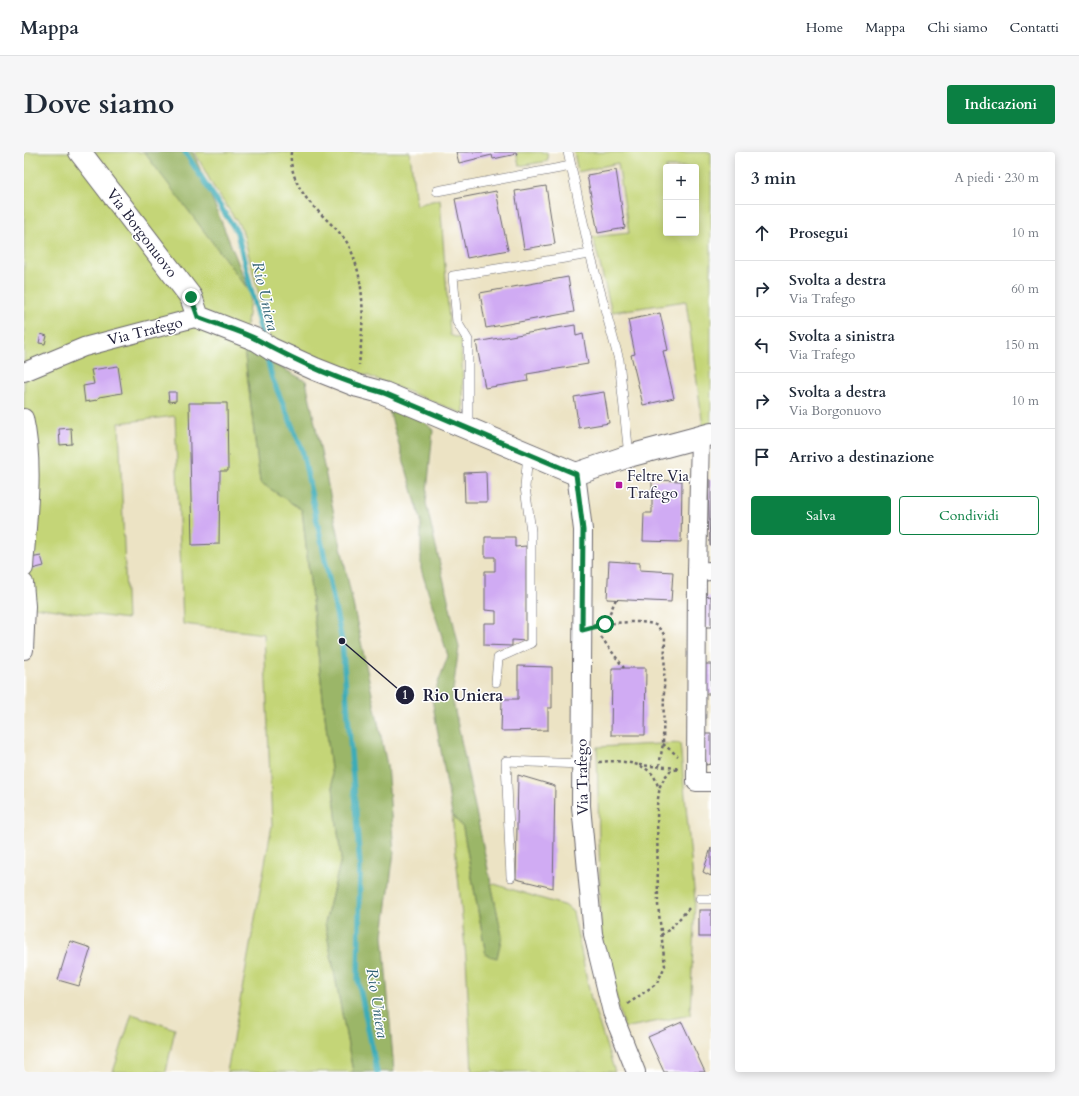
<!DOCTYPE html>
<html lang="it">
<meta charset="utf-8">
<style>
body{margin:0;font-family:Cardo,serif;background:#f6f6f7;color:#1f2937}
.controls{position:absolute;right:12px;top:12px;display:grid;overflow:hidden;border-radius:4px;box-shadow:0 2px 10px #0003}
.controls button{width:36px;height:36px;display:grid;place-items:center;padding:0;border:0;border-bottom:1px solid #e0e1e3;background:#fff;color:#1f2937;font:20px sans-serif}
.stop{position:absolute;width:12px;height:12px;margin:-9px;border:3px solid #0b8043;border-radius:50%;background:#fff}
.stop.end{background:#0b8043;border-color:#fff;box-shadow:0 1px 4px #0008}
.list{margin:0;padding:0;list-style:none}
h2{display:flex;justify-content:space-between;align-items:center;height:52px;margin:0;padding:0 16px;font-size:17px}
h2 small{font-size:13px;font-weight:400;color:#747a83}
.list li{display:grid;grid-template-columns:26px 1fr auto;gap:12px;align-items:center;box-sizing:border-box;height:56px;padding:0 16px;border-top:1px solid #e0e1e3}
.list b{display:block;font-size:15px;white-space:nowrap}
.list p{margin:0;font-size:13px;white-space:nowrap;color:#747a83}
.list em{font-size:13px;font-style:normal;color:#747a83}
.actions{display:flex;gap:8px;padding:12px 16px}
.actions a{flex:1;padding:9px 0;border:1px solid #0b8043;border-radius:4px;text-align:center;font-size:14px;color:#0b8043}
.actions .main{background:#0b8043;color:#fff}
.icon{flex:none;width:22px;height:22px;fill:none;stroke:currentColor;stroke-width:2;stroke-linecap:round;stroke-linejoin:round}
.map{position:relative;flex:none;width:687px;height:920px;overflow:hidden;border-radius:4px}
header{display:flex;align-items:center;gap:24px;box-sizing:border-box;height:56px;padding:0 20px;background:#fff;border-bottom:1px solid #e0e1e3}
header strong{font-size:19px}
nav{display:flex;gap:22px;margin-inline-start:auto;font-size:14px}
.intro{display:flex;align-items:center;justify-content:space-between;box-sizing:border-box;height:96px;padding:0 24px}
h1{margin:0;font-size:28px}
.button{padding:10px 18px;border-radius:4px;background:#0b8043;color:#fff;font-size:14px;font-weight:700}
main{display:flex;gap:24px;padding:0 24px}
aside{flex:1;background:#fff;border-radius:4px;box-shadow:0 2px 10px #0003}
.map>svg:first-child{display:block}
</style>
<header>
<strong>Mappa</strong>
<nav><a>Home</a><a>Mappa</a><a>Chi siamo</a><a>Contatti</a></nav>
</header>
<div class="intro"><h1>Dove siamo</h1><a class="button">Indicazioni</a></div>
<main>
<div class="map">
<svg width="687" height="920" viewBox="0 0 687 920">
<rect width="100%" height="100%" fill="#fff"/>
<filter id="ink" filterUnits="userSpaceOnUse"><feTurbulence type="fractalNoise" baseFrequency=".025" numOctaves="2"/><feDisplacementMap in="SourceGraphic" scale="8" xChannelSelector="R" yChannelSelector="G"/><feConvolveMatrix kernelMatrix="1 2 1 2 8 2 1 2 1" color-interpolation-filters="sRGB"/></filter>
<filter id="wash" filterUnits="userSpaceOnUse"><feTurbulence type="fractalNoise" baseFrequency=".012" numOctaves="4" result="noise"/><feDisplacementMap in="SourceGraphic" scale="16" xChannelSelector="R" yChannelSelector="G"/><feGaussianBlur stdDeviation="0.9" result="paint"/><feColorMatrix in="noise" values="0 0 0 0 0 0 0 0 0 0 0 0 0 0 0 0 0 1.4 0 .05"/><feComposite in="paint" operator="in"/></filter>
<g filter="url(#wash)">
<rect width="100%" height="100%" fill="#ece3c4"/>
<!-- green -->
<g fill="#c4d577" stroke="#737c59" fill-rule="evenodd">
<polygon points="0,0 120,0 227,138 220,196 236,330 278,358 317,707 301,771 329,920 203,920 248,673 240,482 159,472 151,264 95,271 103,467 2,454 0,491"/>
<polygon points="171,0 386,0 392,53 416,47 426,183 437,187 440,262 342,223 328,224 246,186 218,77 189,34"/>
<polygon points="492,0 523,0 524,9 495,14"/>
<path d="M550,0h137v281l-7,1 -18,-133 -74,11 -19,-75 36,-4 -11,-70 -40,9zM642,15h30v66h-30z"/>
<polygon points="656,591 671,748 666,863 600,876 577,784 573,595"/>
<polygon points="428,662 439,676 462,803 478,784 467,731 542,754 549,760 567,847 591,920 448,920 442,806"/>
<polygon points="108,862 151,877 142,920 89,920"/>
</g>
<!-- forest -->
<g fill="#9bb668" stroke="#5e6c52">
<polygon points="120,0 169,0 226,140"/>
<polygon points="220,196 282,229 363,613 370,700 359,783 370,920 329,920 301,771 317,707 278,358 236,330"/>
<polygon points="360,241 382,252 409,278 402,351 435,495 428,545 478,784 473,806 462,803 439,676 428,662 408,547 424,504 397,417 397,368"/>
</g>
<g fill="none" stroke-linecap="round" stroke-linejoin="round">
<!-- stream -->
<g stroke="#3cacb7" stroke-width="5.5">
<polyline points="161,0 213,80 238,183"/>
<polyline points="242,201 248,226 278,297 318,489 336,713 334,827 353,920"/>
</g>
</g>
<g id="blocks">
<!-- building -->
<g fill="#d0abf3">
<polygon points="432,0 492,0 493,2 469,7 468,3 435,11"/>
<polygon points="592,18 601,76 574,81 563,23"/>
<polygon points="522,34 531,92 500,97 491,39"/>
<polygon points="472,39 484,98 443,106 431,47"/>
<polygon points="544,125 550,160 462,176 456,141"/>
<polygon points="636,161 644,198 639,199 650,246 619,253 607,203 611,202 604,168"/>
<polygon points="551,173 552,184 559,182 564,212 503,222 504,229 461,236 452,190"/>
<polygon points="17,182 23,184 21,192 15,191"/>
<polygon points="94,214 98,241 75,245 73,248 61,250 59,234 70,232 67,218"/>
<polygon points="144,240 152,240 152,249 145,250"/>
<polygon points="580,240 585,271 555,276 550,245"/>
<polygon points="165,251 203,251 204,319 196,319 195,392 168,393"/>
<polygon points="47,276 48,292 36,293 35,277"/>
<polygon points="462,320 463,350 441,350 440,321"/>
<polygon points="628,328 658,329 657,390 619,389 620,361 628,361"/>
<polygon points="684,328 687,328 687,394 686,394"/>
<polygon points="461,385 491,385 491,395 502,394 502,489 488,488 488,494 460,493 460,471 472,471 472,459 461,458 461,419 471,419 471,405 461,405"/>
<polygon points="17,404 20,414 8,417 6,406"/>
<polygon points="585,409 616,411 616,418 649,420 647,450 583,447"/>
<polygon points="687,444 687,475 680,475 679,445"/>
<rect x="680" y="512" width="7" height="30"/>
<polygon points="494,514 528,515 528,556 524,556 524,578 477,579 478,547 494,547"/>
<polygon points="588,516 622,516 621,583 587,583"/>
<polygon points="680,582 687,582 687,612 682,613"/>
<polygon points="494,623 531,634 529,736 492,727"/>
<polygon points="687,696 687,724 679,720"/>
<rect x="675" y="758" width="12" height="27"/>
<polygon points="46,789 67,796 55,834 34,828"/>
<polygon points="658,870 681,920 640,920 624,885"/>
</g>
</g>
</g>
<g filter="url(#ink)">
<use href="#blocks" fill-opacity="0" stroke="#69666b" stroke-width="1"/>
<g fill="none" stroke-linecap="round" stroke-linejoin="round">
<defs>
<g id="service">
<polyline points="544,0 566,102 595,208 605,304"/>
<polyline points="413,39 547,14"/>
<polyline points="444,276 444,188 433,170 429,124 566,102"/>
<polyline points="472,530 474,506 507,491 507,379 501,335 504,302"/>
<polyline points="487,725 482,609 557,612"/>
<polyline points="676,747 687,747"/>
</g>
<g id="minor">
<polyline points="0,220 60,195 174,165"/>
<path d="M0,266c11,49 3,100 0,150"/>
<polyline points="676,284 673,420 687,419"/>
<polyline points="552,322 559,378 557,654 569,782 588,860 612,920"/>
<polyline points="673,420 672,630 687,630"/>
<polyline points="0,431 2,454 0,498"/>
</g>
<polyline id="tertiary" points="56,0 167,145 174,165 233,188 247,197 291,217 334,234 360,241 552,322 605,304 687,282"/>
</defs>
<!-- service casing -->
<use href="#service" stroke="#69666b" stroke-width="10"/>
<!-- minor casing -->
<use href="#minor" stroke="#69666b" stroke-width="20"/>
<!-- tertiary casing -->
<use href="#tertiary" stroke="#69666b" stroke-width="24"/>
<!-- path -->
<g stroke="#69666b" stroke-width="2.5" stroke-dasharray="3 3" stroke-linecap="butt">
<path d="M267,0c-2,22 11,44 27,59 11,12 25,22 32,37 17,38 13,77 9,117"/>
<polyline points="581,472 592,447"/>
<path d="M576,473c12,-2 47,-6 57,1 3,3 6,7 8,10l-2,108 -4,22"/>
<polyline points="577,485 600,516"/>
<polyline points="639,592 654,604"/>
<path d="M575,610c16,-2 43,-1 54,13 3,4 4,9 6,14"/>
<polyline points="615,613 654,616"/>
<polyline points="637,783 646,777 667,754"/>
<polyline points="604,852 633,831 641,814 634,753 633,653 636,634 641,625 646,619 655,617"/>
</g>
<!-- service -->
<use href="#service" stroke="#fff" stroke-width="9"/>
<!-- minor -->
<use href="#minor" stroke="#fff" stroke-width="18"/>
<!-- tertiary -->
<use href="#tertiary" stroke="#fff" stroke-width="22"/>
</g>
</g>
<g fill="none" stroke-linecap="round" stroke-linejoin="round" filter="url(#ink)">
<!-- route -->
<path stroke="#0b8043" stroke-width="5" d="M167,145l7,20c19,8 42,13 60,23 40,22 82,41 126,53l192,81 7,56 -1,100 23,-6"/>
</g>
<!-- markers -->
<rect fill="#b5179e" stroke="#fff" stroke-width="1.5" x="591" y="329" width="8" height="8" rx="2"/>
<g text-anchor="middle" stroke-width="3" stroke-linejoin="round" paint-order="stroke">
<!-- street labels -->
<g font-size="15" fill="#22223b" stroke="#fff">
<text transform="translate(118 81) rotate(53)" y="5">Via Borgonuovo</text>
<text transform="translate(121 179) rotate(-14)" y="5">Via Trafego</text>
<text transform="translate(558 625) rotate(-91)" y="5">Via Trafego</text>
</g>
<!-- poi labels -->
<g font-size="15" fill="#22223b" stroke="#fff" text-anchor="start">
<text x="603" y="329">Feltre Via<tspan x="603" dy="17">Trafego</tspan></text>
</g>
<!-- water labels -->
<g font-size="16" font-style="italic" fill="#2e6073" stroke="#fff">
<text transform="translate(242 144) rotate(77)" y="6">Rio Uniera</text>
<text transform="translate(354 851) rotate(81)" y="6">Rio Uniera</text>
</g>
</g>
<!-- callouts -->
<path fill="none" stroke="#22223b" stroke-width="1.5" d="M318 489L381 543"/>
<g fill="#22223b" stroke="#fff" stroke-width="1.5">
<circle cx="318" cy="489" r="4"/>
<circle cx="381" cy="543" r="10"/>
</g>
<g font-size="12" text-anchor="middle" font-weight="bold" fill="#fff">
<text x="381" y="547">1</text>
</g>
<g font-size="16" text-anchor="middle" font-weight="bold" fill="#22223b" stroke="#fff" stroke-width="3" stroke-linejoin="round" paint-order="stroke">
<text x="439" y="549">Rio Uniera</text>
</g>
</svg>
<div class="controls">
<button>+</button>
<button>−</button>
</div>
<div class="stop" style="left:581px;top:472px"></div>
<div class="stop end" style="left:167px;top:145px"></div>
</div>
<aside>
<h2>3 min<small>A piedi · 230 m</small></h2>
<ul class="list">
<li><svg class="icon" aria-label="ahead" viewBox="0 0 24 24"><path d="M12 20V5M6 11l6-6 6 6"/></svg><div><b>Prosegui</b></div><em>10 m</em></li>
<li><svg class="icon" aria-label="right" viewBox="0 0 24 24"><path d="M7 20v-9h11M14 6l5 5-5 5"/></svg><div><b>Svolta a destra</b><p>Via Trafego</p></div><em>60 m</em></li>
<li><svg class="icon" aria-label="left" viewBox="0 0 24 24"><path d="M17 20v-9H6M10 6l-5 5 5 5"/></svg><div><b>Svolta a sinistra</b><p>Via Trafego</p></div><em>150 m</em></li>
<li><svg class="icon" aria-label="right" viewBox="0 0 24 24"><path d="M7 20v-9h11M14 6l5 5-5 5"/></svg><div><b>Svolta a destra</b><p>Via Borgonuovo</p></div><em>10 m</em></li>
<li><svg class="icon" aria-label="arrive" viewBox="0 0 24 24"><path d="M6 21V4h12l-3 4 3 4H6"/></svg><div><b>Arrivo a destinazione</b></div></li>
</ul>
<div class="actions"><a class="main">Salva</a><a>Condividi</a></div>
</aside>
</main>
